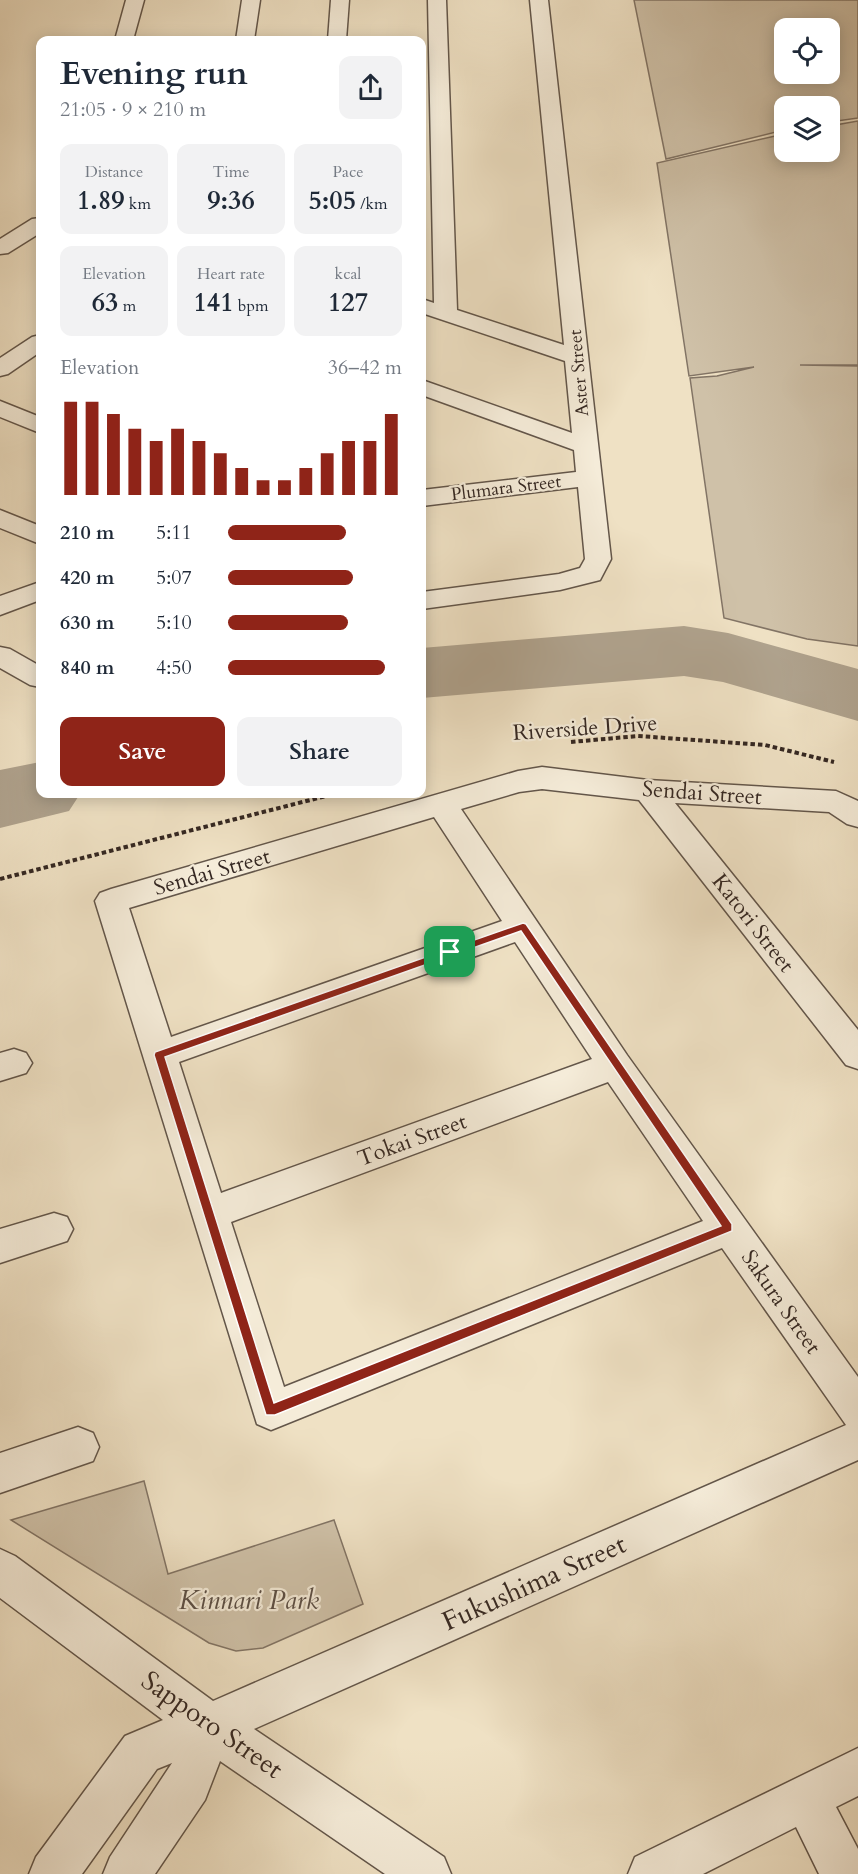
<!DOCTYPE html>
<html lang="en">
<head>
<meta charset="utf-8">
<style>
	:root { --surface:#fff; --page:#f2f2f3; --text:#1f2937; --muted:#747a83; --accent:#8f2418 }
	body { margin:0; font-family:Cardo,serif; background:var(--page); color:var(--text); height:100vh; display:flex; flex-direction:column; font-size:22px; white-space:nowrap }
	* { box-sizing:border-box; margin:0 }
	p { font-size:20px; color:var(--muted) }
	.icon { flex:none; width:33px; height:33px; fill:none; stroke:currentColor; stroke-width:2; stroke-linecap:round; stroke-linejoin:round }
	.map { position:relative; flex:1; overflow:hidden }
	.sheet { position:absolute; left:36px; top:36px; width:390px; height:762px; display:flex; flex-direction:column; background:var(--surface); border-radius:12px; box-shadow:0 3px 15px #0003 }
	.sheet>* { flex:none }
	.fabs { position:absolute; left:774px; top:18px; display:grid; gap:12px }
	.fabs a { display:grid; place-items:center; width:66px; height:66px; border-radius:12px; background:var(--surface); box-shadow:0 3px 15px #0003; font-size:30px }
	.pin { position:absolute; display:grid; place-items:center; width:51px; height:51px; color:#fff; margin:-26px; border-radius:12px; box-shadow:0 3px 9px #0006 }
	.round { display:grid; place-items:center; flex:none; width:63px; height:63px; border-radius:12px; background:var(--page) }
	.headline { display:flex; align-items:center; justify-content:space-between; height:102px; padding:0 24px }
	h1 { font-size:33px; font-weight:600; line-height:45px }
	.figures { display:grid; grid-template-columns:repeat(3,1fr); gap:9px; height:102px; padding:6px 24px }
	.figures div { display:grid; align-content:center; border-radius:12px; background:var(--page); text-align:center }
	.figures b { font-size:26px; font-weight:600 }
	.figures small { font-size:16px; font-weight:400 }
	.figures p { font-size:16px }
	.chart { height:168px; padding:12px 24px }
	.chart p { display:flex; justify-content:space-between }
	.chart svg { width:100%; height:108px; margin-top:6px; stroke:var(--accent); stroke-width:6 }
	.button { display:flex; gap:12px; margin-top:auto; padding:12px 24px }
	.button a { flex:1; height:69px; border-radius:12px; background:var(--accent); color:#fff; font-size:24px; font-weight:600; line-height:69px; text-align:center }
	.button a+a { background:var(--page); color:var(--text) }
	ul { padding:0 24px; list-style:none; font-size:20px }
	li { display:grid; grid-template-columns:96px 72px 1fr; align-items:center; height:45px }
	li i { height:15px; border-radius:8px; background:var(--accent) }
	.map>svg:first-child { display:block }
	.green { fill:#cfc1a8; stroke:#827465; stroke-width:1.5; fill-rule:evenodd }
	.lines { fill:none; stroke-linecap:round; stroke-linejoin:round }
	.river { fill:#afa28d; fill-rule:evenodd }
	.minor-casing { stroke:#63564a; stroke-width:3 }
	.path { stroke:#342722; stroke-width:4; stroke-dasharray:4.5 3; stroke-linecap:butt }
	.minor { fill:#f5ecd9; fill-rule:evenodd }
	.route { fill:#8f2418; stroke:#fff; stroke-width:1.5; fill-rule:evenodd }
	.labels { text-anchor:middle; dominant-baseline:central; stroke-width:4.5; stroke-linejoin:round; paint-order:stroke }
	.far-street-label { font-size:18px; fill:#342722; stroke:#f5ecd9 }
	.street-label { font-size:22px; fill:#342722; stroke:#f5ecd9 }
	.near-street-label { font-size:27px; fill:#342722; stroke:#f5ecd9 }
	.near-park-label { font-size:27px; font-style:italic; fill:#5b4e44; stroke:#f5ecd9 }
</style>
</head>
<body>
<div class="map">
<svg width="858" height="1874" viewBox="0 0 858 1874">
	<rect width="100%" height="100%" fill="#efe1c4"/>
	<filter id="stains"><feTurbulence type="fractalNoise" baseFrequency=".00333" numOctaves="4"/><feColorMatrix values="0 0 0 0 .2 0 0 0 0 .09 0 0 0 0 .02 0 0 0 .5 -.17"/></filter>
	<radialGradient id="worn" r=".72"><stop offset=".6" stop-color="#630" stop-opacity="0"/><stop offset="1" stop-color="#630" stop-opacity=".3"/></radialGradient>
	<g class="green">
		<path d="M634 0H858V118L830 122V106H784V130L666 159ZM830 28V74H784V28Z"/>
		<polygon points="858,121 858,365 800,365 858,366 858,646 807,639 724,618 690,378 717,376 754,367 689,376 657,163 784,134 784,152 830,152 830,126"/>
		<polygon points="144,1481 168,1574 334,1520 363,1604 263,1648 236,1651 209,1643 11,1520"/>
	</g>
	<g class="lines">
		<g class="river">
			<polygon points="684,626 728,633 858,669 858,721 723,682 684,676 422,698 422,648"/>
			<polygon points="40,762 40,794 80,794 69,811 0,828 0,770"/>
		</g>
		<defs>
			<g id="minor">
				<polygon points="126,0 144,0 133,40 115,40"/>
				<polygon points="242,0 260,0 254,40 236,40"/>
				<polygon points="331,0 349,0 346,40 328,40"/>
				<polygon points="428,0 446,0 457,310 564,345 530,0 548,0 611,559 600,580 560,590 422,609 422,592 559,574 580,568 585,559 578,487 422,506 422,490 576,472 574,450 422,395 422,380 572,433 565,361 422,313 422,299 434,303"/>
				<polygon points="40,218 40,233 8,253 0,254 0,239 32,219"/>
				<polygon points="40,335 40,352 8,374 0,376 0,358 32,337"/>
				<polygon points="0,401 40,417 40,433 0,417"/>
				<polygon points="0,510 40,526 40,544 0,528"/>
				<polygon points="40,582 40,600 0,615 0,596"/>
				<polygon points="0,647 10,649 40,666 40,687 30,685 0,668"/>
				<path d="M542 767 648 780 836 791 858 801V827L847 824 829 812 675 803 858 1030V1069L846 1065 639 800 542 789 519 792 461 809 627 1055 858 1377V1460L254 1729 444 1857 451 1874H385L220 1761 205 1800 155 1874H103L110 1857 172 1763 157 1769 82 1874H29L36 1857 125 1736 163 1720 0 1598V1549L15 1556 213 1701 846 1425 722 1248 271 1430 257 1424 95 901 100 893 111 889 518 771ZM434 817 502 921 171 1037 129 908ZM515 942 592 1059 221 1193 179 1062ZM608 1082 703 1221 284 1387 231 1222Z"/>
				<polygon points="14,1049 26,1053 32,1063 26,1073 0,1081 0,1053"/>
				<polygon points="54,1213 67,1217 73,1229 67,1241 0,1263 0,1229"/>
				<polygon points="78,1427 93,1433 99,1447 93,1461 0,1493 0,1453"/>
				<polygon points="858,1748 858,1796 836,1807 858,1849 858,1874 819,1874 796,1827 703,1874 628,1874 635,1857"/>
			</g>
		</defs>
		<use href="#minor" class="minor-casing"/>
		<g class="path">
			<polyline points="571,742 638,736 765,745 834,762"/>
			<polyline points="0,879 334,794"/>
		</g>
		<use href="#minor" class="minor"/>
	</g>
	<path class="route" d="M523 923 526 924 732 1224V1231L275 1415H266L154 1055 155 1052ZM521 931 721 1226 274 1403 165 1057Z"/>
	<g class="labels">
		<g class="far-street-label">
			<text transform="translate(579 373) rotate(-95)">Aster Street</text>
			<text transform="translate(506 488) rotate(-7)">Plumara Street</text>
		</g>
		<g class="street-label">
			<text transform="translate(585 728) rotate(-4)">Riverside Drive</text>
			<text transform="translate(702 793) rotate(4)">Sendai Street</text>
			<text transform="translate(212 872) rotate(-16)">Sendai Street</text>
			<text transform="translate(753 923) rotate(52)">Katori Street</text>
			<text transform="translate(412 1140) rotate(-20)">Tokai Street</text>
			<text transform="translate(781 1302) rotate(55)">Sakura Street</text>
		</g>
		<g class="near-street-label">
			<text transform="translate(534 1583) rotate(-24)">Fukushima Street</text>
			<text transform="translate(212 1725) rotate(35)">Sapporo Street</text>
		</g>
		<g class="near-park-label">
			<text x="249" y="1600">Kinnari Park</text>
		</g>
	</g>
	<rect width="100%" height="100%" filter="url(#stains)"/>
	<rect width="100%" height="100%" fill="url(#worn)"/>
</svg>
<div class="fabs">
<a><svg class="icon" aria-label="locate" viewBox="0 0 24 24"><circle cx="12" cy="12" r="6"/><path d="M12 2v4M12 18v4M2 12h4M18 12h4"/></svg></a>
<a><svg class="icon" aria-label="layers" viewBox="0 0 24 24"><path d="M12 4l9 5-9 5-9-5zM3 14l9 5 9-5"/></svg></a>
</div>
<div class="pin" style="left:450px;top:952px;background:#1e9e55"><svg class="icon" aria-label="arrive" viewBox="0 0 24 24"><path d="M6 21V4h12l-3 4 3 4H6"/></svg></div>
<section class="sheet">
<div class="headline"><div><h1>Evening run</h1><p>21:05 · 9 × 210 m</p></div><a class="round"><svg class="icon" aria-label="share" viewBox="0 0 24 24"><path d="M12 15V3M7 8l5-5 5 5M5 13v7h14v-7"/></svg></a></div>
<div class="figures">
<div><p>Distance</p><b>1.89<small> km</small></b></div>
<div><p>Time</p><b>9:36</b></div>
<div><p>Pace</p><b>5:05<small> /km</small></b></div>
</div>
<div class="figures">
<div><p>Elevation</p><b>63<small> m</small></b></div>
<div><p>Heart rate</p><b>141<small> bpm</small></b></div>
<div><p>kcal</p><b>127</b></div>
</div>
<div class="chart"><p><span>Elevation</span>36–42 m</p>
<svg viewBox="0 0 160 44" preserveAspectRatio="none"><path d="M5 44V6M15 44V6M25 44V11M35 44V17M45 44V22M55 44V17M65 44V22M75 44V27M85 44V33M95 44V38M105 44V38M115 44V33M125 44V27M135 44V22M145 44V22M155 44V11"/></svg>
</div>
<ul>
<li><b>210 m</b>5:11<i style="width:68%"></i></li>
<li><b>420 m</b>5:07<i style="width:72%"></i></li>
<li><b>630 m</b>5:10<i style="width:69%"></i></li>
<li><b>840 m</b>4:50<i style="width:90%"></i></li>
</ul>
<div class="button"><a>Save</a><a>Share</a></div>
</section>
</div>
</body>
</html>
